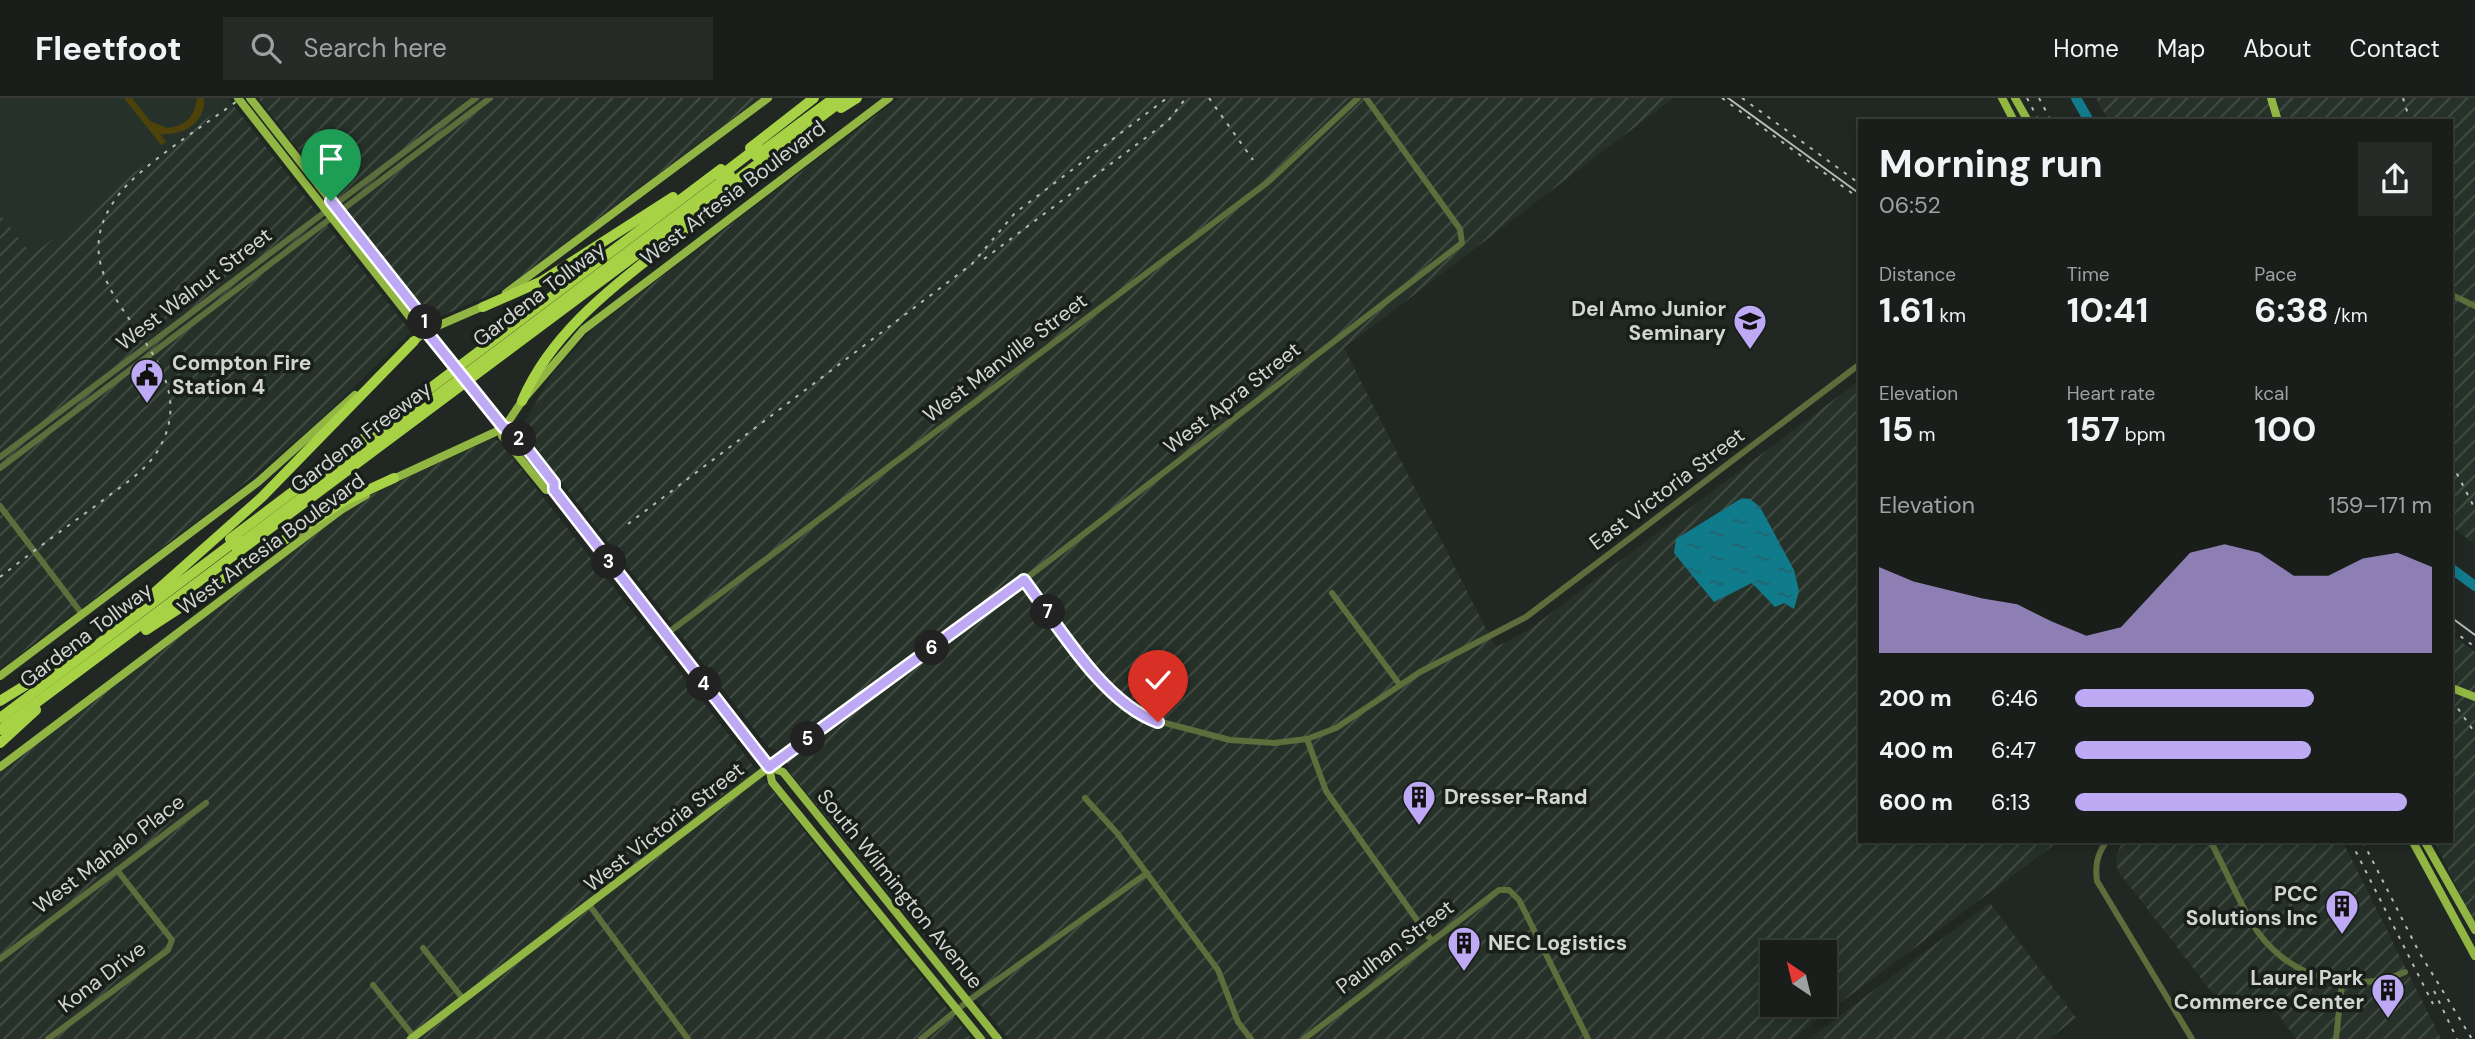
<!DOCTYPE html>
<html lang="en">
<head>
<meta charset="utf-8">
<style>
	:root { --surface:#191e1a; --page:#262b27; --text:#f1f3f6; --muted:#9fa2a2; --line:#373c39; --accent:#bea9f4 }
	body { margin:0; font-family:"DM Sans",sans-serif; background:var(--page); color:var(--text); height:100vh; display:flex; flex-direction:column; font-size:26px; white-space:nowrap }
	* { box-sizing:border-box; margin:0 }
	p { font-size:23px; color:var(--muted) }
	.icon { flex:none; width:38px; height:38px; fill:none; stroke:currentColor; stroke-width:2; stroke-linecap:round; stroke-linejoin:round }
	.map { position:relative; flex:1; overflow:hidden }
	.panel { position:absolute; left:1858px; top:21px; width:595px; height:724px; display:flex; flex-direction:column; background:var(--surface); border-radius:0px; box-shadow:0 4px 10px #0003,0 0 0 2px var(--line) }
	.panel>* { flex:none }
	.needle { width:46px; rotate:325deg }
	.buttons { position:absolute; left:1760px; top:842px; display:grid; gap:14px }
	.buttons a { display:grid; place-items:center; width:77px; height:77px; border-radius:0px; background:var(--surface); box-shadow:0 4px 10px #0003,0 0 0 2px var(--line); font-size:35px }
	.pin { position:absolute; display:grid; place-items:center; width:60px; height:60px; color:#fff; margin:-72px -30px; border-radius:50% 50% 50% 0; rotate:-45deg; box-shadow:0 0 7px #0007 }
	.pin .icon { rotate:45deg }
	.km { position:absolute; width:35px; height:35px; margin:-18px; border-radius:50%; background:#222; color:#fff; font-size:19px; line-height:35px; text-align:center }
	.round { display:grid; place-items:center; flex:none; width:74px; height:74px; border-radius:0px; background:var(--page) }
	.head { display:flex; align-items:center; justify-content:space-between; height:119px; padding:0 21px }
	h1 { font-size:38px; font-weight:700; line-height:52px }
	.figures { display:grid; grid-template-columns:repeat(3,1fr); gap:10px; height:119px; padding:7px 21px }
	.figures div { display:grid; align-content:center }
	.figures b { font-size:35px; font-weight:700 }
	.figures small { font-size:19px; font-weight:400 }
	.figures p { font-size:19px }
	.chart { height:196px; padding:14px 21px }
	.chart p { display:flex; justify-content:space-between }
	.chart svg { width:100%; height:126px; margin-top:7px; fill:var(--accent); opacity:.7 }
	ul { padding:0 21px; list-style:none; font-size:23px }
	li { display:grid; grid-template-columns:112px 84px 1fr; align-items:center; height:52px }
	li i { height:18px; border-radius:9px; background:var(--accent) }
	header { display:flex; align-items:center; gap:42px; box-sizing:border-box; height:98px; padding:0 35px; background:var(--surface); border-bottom:2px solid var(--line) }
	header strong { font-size:33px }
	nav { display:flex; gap:38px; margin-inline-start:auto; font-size:24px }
	.search { width:490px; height:63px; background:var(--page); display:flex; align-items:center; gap:18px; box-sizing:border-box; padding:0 24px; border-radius:0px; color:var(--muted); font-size:26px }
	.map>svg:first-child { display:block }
	.built { fill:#263229 }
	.industrial { fill:url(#industrial-furrows); fill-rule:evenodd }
	.pitch { fill:#4e420b }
	.water { fill:url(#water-ripples) }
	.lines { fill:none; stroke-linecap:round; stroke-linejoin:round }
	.river { stroke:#107b8b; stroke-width:10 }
	.minor { stroke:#5c6e3b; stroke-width:6 }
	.major { stroke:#92b644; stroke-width:8 }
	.highway { stroke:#a8d245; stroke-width:10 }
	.tram { stroke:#b6bab7; stroke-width:2 }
	.rail { stroke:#b6bab7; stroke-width:2; stroke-dasharray:3.5 7; stroke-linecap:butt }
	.major-bridge { stroke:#92b644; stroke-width:8 }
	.route-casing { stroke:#fff; stroke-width:14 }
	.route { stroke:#bea9f4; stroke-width:9 }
	.labels { text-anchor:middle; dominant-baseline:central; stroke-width:7; stroke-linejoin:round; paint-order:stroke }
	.street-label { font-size:21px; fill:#d2d6d3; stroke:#181e1a }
	.poi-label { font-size:21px; font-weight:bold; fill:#d2d6d3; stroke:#181e1a; text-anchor:end }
</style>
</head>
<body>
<header>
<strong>Fleetfoot</strong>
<div class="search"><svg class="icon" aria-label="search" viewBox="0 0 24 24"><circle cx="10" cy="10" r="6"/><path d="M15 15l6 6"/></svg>Search here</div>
<nav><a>Home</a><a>Map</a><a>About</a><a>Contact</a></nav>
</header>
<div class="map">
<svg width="2475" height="941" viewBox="0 0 2475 941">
	<defs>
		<pattern id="industrial-furrows" width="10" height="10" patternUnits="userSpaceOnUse" patternTransform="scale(1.75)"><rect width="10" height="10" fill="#263229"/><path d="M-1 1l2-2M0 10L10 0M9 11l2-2" fill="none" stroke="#454f47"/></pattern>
		<pattern id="water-ripples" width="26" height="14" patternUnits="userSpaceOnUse" patternTransform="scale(1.75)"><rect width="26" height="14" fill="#107b8b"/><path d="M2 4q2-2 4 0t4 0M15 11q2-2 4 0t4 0" fill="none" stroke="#23636d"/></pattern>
	</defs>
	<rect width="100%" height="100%" fill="#212823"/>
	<polygon class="built" points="0,0 228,0 230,3 80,116 81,119 32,157 0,116"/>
	<g class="industrial">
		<polygon points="258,0 760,0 504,191 432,222"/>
		<path d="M899 0H1673L1344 250 1484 527 1496 549 1530 531 1860 282V744H2058L1791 941H1009L790 675 789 668 775 651 768 649 569 394 522 329 553 275 595 229ZM1773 854H1825V906H1773Z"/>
		<polygon points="2096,0 2475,0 2475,446 2452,429 2452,23 2109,23"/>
		<polygon points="230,3 411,234 311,330 216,409 0,571 0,116 32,157 81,119 79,116"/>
		<polygon points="491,341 499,343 841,780 972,941 0,941 0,673 366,399"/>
		<polygon points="2452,537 2475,554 2475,827 2435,744 2452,744"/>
		<polygon points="2122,744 2343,744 2441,941 2296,941 2278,916 2269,912 2252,908 2228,915 2118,773 2116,759"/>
		<polygon points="1990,805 2076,920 2049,941 1809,941"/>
	</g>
	<path class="pitch" d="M124 0H132L150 23 167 30C185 28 195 19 197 0H204C206 25 183 38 160 36L166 44 161 47Z"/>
	<polygon class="water" points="1742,400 1750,401 1760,409 1794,472 1799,493 1794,511 1784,505 1775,509 1752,485 1714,504 1674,455 1676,441"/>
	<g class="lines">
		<g class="river">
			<polyline points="2076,0 2089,23"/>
			<polyline points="2452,471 2475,488"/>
		</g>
		<g class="minor">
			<polyline points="2452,197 2475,208"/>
			<polyline points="0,359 476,0"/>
			<polyline points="0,370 490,0"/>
			<polyline points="0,408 82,516"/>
			<polyline points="1024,482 1113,596 1146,620 1230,642 1274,645 1307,641 1336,630 1420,574 1526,519 1860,266"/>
			<polyline points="1332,495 1400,587"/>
			<polyline points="665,537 1268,84 1358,0"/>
			<polyline points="1307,641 1326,693 1431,842"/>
			<polyline points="769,669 1024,482 1462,145 1460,131 1366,0"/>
			<polyline points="1085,700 1117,735 1218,872 1238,924 1251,941"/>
			<path d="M2106 744C2097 757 2095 767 2097 783L2192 941"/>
			<path d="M2211 744C2225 771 2237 799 2252 825 2283 878 2350 899 2405 874"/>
			<polyline points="590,808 688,941"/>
			<polyline points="423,850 464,902"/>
			<polyline points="0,861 206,705"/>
			<polyline points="373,887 414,939"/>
			<polyline points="48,941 168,852 172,842 117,772"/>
			<polyline points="921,941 968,903 1147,775"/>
			<polyline points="1304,941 1499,792 1509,792 1519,802 1588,941"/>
			<polyline points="2336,941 2342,885"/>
		</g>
		<g class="major">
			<polyline points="238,0 416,227 426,233 443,252"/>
			<polyline points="250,0 424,221 426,233"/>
			<polyline points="2002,0 2014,23"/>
			<polyline points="2015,0 2028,23"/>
			<polyline points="2271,0 2278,23"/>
			<polyline points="506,195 768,0"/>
			<polyline points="411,246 426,233 486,207"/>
			<polyline points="480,300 504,330 512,331 553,385 554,392 769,669 772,684 981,941"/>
			<polyline points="504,330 502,338 546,392 554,392"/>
			<polyline points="389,383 504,330 522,303 583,232 889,0"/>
			<polyline points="0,578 258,384 355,297"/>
			<polyline points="2452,590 2475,599"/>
			<polyline points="0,669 341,412 366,397"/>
			<polyline points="769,669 783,674 998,941"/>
			<polyline points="2413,744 2475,858"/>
			<polyline points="2425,744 2475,832"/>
			<polyline points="411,941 769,669"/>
		</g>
		<g class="highway">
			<polyline points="841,10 857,0"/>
			<polyline points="750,50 814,0"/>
			<polyline points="756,58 834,0"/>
			<polyline points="720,78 758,49"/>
			<polyline points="483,209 542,183 673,99"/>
			<path d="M522 303C563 207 665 158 736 87"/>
			<polyline points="230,441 721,71"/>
			<polyline points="236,449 730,77"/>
			<polyline points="145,503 262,399 414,243"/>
			<polyline points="146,532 344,403 394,380"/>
			<polyline points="0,603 68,561"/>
			<polyline points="0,620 238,441"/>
			<polyline points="0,632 846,0"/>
			<polyline points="0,645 36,612"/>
		</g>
		<g class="tram">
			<polyline points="1728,0 1860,96"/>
			<polyline points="2452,520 2475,537"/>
		</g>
		<g class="rail">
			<polyline points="1209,0 1253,62"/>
			<polyline points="1722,0 1860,101"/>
			<polyline points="1742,0 1860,86"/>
			<polyline points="2027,0 2039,23"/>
			<polyline points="2039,0 2051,23"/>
			<polyline points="2403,0 2410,23"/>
			<polyline points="984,161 1168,23 1186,0"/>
			<polyline points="2452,366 2475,411"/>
			<polyline points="628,426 972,166 1015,115 1167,0"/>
			<path d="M0 479C32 454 65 430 98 406 118 390 143 376 157 354 219 252 43 199 117 99 140 67 207 26 241 0"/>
			<polyline points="2452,532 2475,549"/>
			<polyline points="2452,602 2475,635"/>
			<polyline points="2351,744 2433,906"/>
			<polyline points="2363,744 2419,854 2472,941"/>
			<polyline points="2434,893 2457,941"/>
		</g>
		<polyline class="major-bridge" points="443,252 480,300"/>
	</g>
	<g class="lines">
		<defs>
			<path id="route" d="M331 103 424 221 426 233 504 330 512 331 554 385V392L769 669 1024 482C1057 526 1104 606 1158 624"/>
		</defs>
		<use href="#route" class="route-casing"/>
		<use href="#route" class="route"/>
	</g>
	<defs>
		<symbol id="school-pin" viewBox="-11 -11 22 30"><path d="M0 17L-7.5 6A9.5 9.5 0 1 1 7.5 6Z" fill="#bea9f4" stroke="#181e1a"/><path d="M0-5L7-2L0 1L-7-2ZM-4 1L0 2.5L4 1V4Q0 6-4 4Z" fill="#111"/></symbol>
		<symbol id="civic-pin" viewBox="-11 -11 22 30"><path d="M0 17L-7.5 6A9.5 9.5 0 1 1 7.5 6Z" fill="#bea9f4" stroke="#181e1a"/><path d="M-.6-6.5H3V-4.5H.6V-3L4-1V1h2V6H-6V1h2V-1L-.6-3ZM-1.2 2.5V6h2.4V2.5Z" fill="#111"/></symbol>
		<symbol id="building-pin" viewBox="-11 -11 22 30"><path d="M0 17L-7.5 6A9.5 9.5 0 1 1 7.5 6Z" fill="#bea9f4" stroke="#181e1a"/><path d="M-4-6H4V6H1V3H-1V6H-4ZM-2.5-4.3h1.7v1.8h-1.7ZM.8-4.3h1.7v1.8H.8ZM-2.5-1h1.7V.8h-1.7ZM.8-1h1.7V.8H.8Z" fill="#111"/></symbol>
	</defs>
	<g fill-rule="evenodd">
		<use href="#school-pin" x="1731" y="204" width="38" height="52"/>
		<use href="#civic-pin" x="128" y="258" width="38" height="52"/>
		<use href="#building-pin" x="1400" y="680" width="38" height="52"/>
		<use href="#building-pin" x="2323" y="789" width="38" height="52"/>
		<use href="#building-pin" x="1445" y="826" width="38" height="52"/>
		<use href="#building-pin" x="2369" y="873" width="38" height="52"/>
	</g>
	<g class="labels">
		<g class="street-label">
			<text transform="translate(733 95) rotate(-37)">West Artesia Boulevard</text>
			<text transform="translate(194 191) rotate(-37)">West Walnut Street</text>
			<text transform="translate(539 196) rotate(-37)">Gardena Tollway</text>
			<text transform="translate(1005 260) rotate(-37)">West Manville Street</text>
			<text transform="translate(1232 300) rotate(-38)">West Apra Street</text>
			<text transform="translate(361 339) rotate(-37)">Gardena Freeway</text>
			<text transform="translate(1667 391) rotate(-37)">East Victoria Street</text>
			<text transform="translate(271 446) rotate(-36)">West Artesia Boulevard</text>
			<text transform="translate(86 537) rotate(-37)">Gardena Tollway</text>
			<text transform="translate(664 729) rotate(-38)">West Victoria Street</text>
			<text transform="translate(109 756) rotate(-37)">West Mahalo Place</text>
			<text transform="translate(900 791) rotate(51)">South Wilmington Avenue</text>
			<text transform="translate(1395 849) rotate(-37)">Paulhan Street</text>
			<text transform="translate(102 879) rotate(-37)">Kona Drive</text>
		</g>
		<g class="poi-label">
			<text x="1726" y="211">Del Amo Junior<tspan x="1726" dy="24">Seminary</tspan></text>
			<text x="172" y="265" text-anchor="start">Compton Fire<tspan x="172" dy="24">Station 4</tspan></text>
			<text x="1444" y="699" text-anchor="start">Dresser-Rand</text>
			<text x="2318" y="796">PCC<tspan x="2318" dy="24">Solutions Inc</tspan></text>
			<text x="1488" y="845" text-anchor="start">NEC Logistics</text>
			<text x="2364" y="880">Laurel Park<tspan x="2364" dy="24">Commerce Center</tspan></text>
		</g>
	</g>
</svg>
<div class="buttons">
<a><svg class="needle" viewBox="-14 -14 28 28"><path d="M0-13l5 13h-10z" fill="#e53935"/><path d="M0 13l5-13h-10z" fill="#9fa2a2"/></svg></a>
</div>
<div class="pin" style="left:331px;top:103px;background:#1e9e55"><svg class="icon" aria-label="arrive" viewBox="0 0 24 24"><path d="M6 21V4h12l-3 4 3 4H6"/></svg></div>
<div class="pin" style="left:1158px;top:624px;background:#d93025"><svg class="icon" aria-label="check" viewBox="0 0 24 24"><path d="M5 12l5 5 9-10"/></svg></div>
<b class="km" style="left:425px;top:224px">1</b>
<b class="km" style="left:519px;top:341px">2</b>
<b class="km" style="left:609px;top:464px">3</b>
<b class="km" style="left:704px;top:586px">4</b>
<b class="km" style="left:808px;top:641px">5</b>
<b class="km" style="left:932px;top:550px">6</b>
<b class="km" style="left:1048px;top:514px">7</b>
<section class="panel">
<div class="head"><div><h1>Morning run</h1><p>06:52</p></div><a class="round"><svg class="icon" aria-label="share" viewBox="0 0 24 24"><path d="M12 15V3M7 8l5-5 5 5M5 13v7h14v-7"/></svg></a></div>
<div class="figures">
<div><p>Distance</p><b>1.61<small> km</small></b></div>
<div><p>Time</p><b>10:41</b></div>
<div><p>Pace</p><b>6:38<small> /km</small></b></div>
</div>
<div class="figures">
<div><p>Elevation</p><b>15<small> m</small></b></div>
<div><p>Heart rate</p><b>157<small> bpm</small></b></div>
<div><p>kcal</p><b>100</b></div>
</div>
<div class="chart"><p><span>Elevation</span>159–171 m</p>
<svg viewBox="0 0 160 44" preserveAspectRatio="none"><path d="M0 44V14L10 19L20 22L30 25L40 27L50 33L60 38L70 35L80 22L90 9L100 6L110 9L120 17L130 17L140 11L150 9L160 14V44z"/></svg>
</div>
<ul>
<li><b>200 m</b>6:46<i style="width:67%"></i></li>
<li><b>400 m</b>6:47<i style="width:66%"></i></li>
<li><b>600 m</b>6:13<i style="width:93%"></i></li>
</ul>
</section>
</div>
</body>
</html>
